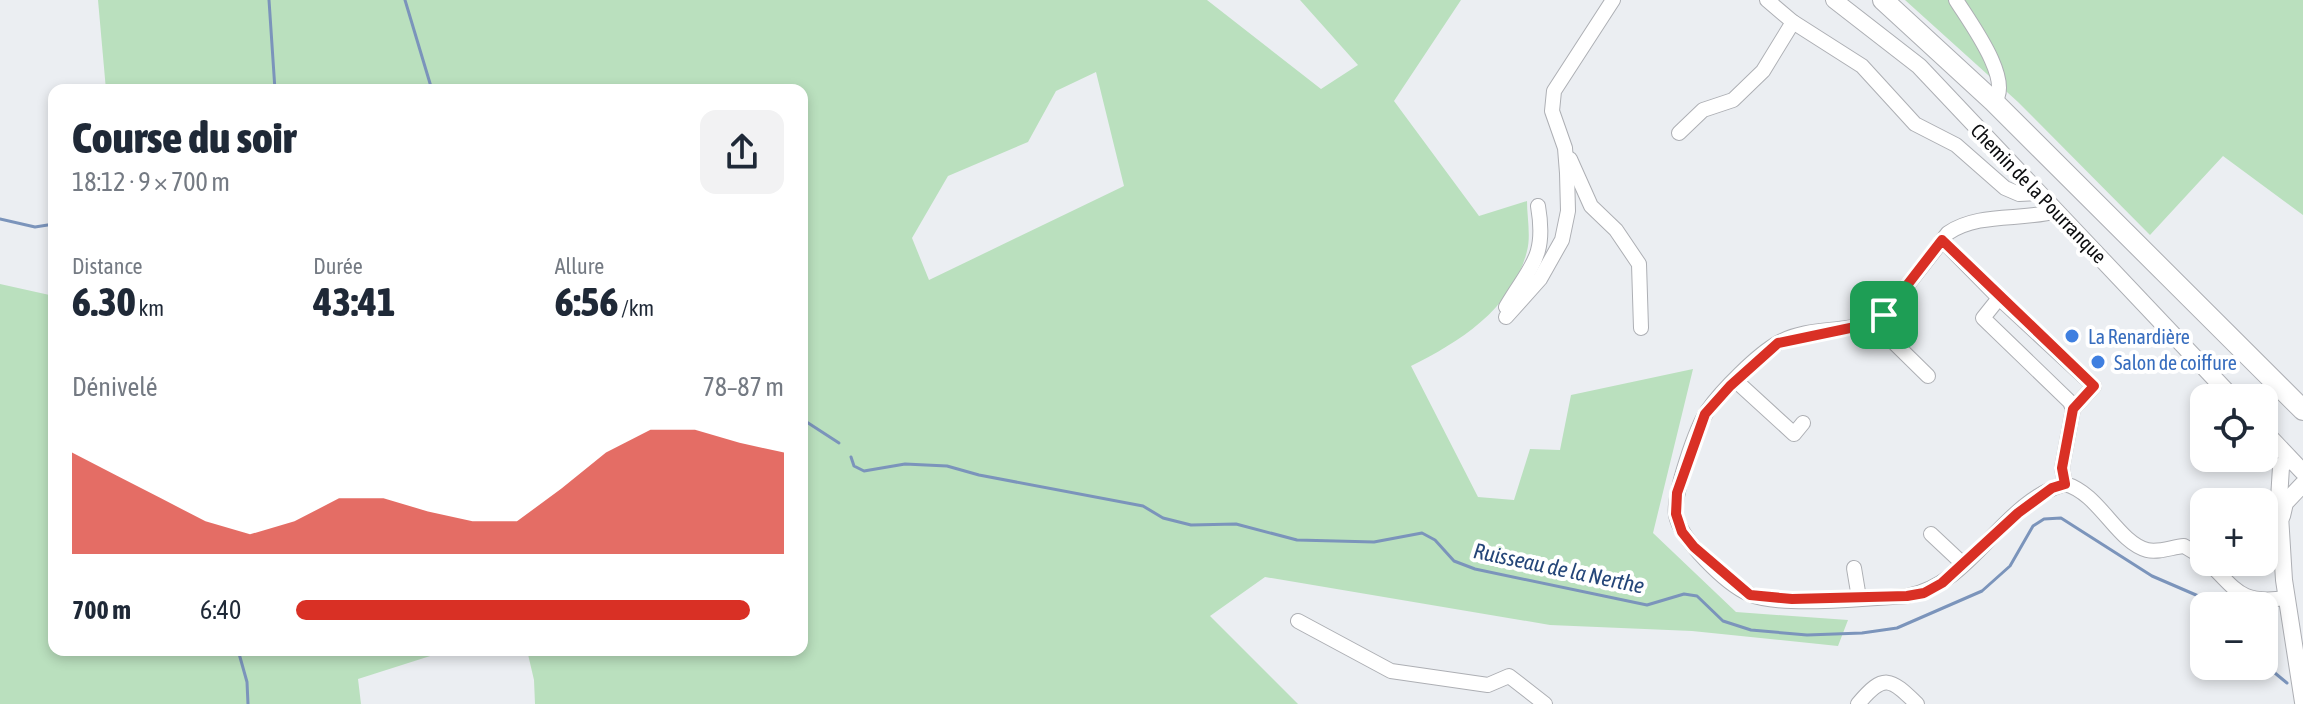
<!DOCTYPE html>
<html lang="fr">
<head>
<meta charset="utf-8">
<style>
	:root { --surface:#fff; --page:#f2f2f3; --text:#1f2937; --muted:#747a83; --accent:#d93025 }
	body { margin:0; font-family:"Asap Condensed",sans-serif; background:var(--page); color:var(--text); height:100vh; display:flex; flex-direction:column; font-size:30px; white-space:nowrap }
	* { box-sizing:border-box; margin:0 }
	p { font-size:26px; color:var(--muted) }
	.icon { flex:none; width:44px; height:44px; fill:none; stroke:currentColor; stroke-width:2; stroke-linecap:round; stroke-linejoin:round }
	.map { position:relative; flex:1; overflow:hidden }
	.details { position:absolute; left:48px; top:84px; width:760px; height:572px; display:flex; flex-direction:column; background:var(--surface); border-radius:16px; box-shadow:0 4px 12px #0003 }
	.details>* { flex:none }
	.buttons { position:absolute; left:2190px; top:384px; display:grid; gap:16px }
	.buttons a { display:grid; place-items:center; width:88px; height:88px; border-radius:16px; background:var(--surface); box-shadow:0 4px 12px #0003; font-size:40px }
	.pin { position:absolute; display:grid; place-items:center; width:68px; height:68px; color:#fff; margin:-34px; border-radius:16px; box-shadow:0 4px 12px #0006 }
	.round { display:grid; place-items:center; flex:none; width:84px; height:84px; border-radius:16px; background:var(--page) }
	.headline { display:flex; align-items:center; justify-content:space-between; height:136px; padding:0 24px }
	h1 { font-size:44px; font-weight:800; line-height:60px }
	.metrics { display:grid; grid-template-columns:repeat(3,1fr); gap:12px; height:136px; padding:8px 24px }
	.metrics div { display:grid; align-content:center }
	.metrics b { font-size:40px; font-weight:800 }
	.metrics small { font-size:22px; font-weight:400 }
	.metrics p { font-size:22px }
	.chart { height:224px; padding:16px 24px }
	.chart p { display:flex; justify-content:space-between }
	.chart svg { width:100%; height:144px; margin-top:8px; fill:var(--accent); opacity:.7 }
	ul { padding:0 24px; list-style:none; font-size:26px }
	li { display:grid; grid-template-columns:128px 96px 1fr; align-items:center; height:60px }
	li i { height:20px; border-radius:10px; background:var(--accent) }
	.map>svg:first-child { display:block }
	.green { fill:#bae0be; fill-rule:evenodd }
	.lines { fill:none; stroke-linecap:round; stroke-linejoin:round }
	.stream { stroke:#7b94bb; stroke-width:3 }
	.minor-casing { stroke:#adafb4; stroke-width:16 }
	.tertiary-casing { stroke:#adafb4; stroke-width:18 }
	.secondary-casing { stroke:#adafb4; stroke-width:22 }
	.minor { stroke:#fff; stroke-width:14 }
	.tertiary { stroke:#fff; stroke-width:16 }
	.secondary { stroke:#fff; stroke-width:20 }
	.route-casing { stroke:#fff; stroke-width:16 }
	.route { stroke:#d93025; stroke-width:10 }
	.shop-dot { fill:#3f7fe0; stroke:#fff; stroke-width:3 }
	.labels { text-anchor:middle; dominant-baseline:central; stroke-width:8; stroke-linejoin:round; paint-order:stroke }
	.street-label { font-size:20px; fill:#0c0d0f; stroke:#fff }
	.shop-label { font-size:20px; fill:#366cbe; stroke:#fff; text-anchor:start }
	.water-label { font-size:22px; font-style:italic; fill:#254679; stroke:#fff }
</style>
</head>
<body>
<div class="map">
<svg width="2303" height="704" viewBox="0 0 2303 704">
	<rect width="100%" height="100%" fill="#ebeef2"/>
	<g class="green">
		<path d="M98 0H1207L1321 89 1358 65 1300 0H1461L1394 101 1479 216 1527 201C1527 217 1531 236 1527 251 1513 308 1460 342 1411 366L1478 497 1514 500 1530 449 1560 450 1571 395 1693 369 1653 533 1736 612 1848 620 1838 646 1692 631 1550 625 1265 577 1210 616 1298 704H535L534 680 527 650H802V90H106ZM1096 72 1124 186 929 280 912 238 948 176 1028 142 1056 91Z"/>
		<polygon points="1905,0 2303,0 2303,215 2223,156 2150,235 2018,102"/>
		<polygon points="0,284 54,296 54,650 449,650 358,679 361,704 0,704"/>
	</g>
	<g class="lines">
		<g class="stream">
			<polyline points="269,0 275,90"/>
			<polyline points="405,0 432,90"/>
			<polyline points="0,219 35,227 54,224"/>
			<polyline points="802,419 839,443"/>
			<polyline points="851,457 854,466 864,471 905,464 947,466 979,475 1143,506 1163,518 1191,525 1236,524 1297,540 1374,542 1422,533 1435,540 1454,561 1475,569 1647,605 1684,594 1697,596 1723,621 1751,630 1807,635 1862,633 1897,628 1982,591 2010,566 2033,526 2044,519 2061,518 2152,576 2203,598 2210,606"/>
			<polyline points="238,650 247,682 248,704"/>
			<polyline points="2264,664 2287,683"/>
		</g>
		<defs>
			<g id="minor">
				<polyline points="1767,0 1793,22 1862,66 1915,124 1956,145 2005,188 2019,194 2039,193"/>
				<path d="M1956 0C1969 21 2014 81 1994 102"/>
				<polyline points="1679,133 1703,110 1733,100 1763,71 1793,22"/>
				<polyline points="1570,159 1591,206 1616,230 1639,264 1641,328"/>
				<path d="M2057 211C2021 221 1979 212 1948 233L1884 315 1874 323C1844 332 1805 327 1778 343 1757 355 1722 390 1708 410 1696 428 1673 494 1676 515 1680 539 1726 584 1749 594 1779 608 1871 598 1907 596 1973 584 2001 502 2065 484 2099 493 2117 542 2147 550 2159 553 2172 547 2184 546L2204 558"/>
				<polyline points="1942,240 1999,298 1983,318 2070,402 2073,409 2062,468 2065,484"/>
				<polyline points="1999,298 2094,386 2073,409"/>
				<path d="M1506 307C1530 266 1547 258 1538 206"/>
				<polyline points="1506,317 1540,279 1562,240 1568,211 1567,173 1565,148 1552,111 1554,91 1613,0"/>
				<polyline points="1874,323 1928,376"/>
				<polyline points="1736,381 1794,434 1803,423"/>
				<polyline points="1931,534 1963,564"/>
				<path d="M2208 562C2238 592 2241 604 2286 598"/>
				<polyline points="1854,568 1859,598"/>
				<polyline points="1298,621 1391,671 1488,685 1509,676 1545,704"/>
				<path d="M1858 704C1884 673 1890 678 1917 704"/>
			</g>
			<g id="tertiary">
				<polyline points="1834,0 1919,66 2233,398"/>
				<polyline points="2264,431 2303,472"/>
				<polyline points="2289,458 2281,467 2279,499 2284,580 2303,702"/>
				<polyline points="2282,516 2285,503 2303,484"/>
			</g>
			<polyline id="secondary" points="1883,0 1994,102 2303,410"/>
		</defs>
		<use href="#minor" class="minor-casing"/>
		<use href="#tertiary" class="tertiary-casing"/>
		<use href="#secondary" class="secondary-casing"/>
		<use href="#minor" class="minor"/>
		<use href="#tertiary" class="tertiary"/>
		<use href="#secondary" class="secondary"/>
	</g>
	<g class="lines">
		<defs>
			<polygon id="route" points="1942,240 2094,386 2073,409 2062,468 2065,484 2052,488 2018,513 1942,583 1924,593 1907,596 1792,599 1750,595 1694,547 1682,532 1676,514 1677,493 1705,414 1730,386 1778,343 1874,323 1884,315"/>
		</defs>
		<use href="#route" class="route-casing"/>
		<use href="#route" class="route"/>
	</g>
	<g class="shop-dot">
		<circle cx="2072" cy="336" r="8"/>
		<circle cx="2098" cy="362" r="8"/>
	</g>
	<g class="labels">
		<g class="street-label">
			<text transform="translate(2039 193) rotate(46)">Chemin de la Pourranque</text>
		</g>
		<g class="shop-label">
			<text x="2088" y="336">La Renardière</text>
			<text x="2114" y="362">Salon de coiffure</text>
		</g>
		<g class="water-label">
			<text transform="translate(1559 568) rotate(12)">Ruisseau de la Nerthe</text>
		</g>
	</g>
</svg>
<div class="buttons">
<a><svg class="icon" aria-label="locate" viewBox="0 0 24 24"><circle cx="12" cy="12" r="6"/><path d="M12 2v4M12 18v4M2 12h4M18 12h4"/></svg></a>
<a>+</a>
<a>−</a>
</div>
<div class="pin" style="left:1884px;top:315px;background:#1e9e55"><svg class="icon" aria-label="arrive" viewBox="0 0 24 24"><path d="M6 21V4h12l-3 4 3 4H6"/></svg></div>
<section class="details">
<div class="headline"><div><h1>Course du soir</h1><p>18:12 · 9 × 700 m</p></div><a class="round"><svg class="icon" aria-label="share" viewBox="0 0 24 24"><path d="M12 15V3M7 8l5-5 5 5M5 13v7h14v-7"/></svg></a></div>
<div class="metrics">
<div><p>Distance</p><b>6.30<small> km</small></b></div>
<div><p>Durée</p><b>43:41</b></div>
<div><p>Allure</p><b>6:56<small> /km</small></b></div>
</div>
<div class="chart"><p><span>Dénivelé</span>78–87 m</p>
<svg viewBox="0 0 160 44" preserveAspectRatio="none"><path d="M0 44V13L10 20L20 27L30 34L40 38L50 34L60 27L70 27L80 31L90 34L100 34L110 24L120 13L130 6L140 6L150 10L160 13V44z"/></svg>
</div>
<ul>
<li><b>700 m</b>6:40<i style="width:93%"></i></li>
</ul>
</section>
</div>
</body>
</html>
